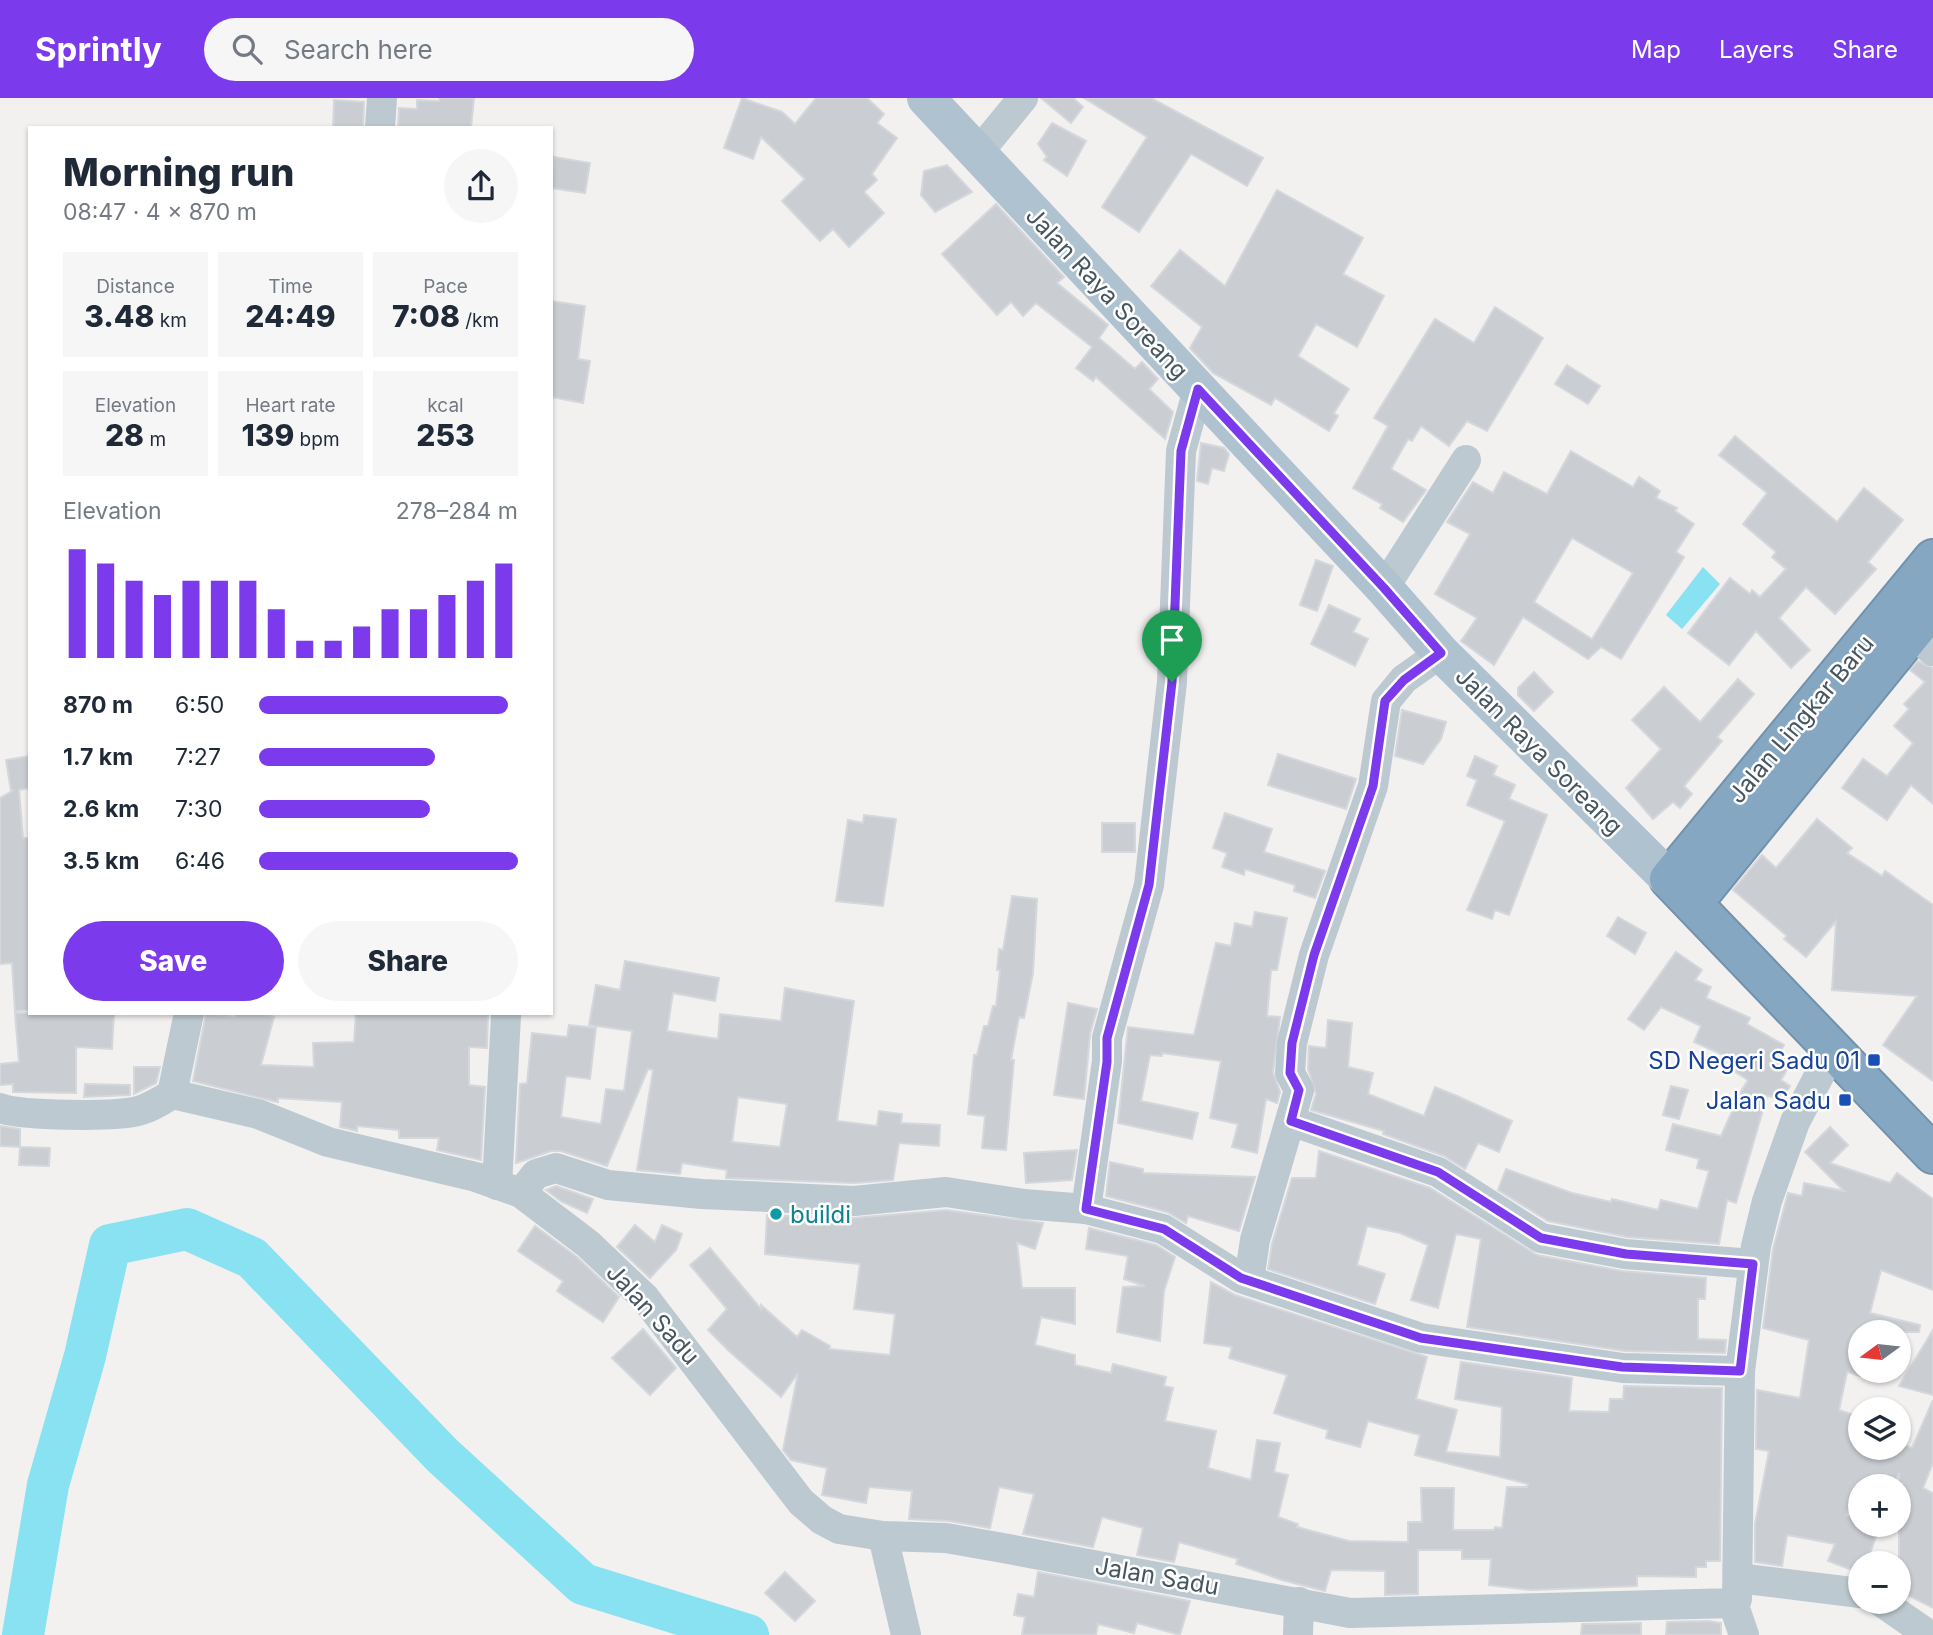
<!DOCTYPE html>
<html lang="en">
<head>
<meta charset="utf-8">
<style>
	:root { --surface:#fff; --page:#f6f6f7; --text:#1f2937; --muted:#747a83; --accent:#7c3aed }
	body { margin:0; font-family:Inter,sans-serif; background:var(--page); color:var(--text); height:100vh; display:flex; flex-direction:column; font-size:26px; white-space:nowrap }
	* { box-sizing:border-box; margin:0 }
	p { font-size:23px; color:var(--muted) }
	.icon { flex:none; width:38px; height:38px; fill:none; stroke:currentColor; stroke-width:2; stroke-linecap:round; stroke-linejoin:round }
	.map { position:relative; flex:1; overflow:hidden }
	.drawer { position:absolute; left:28px; top:28px; width:525px; height:889px; display:flex; flex-direction:column; background:var(--surface); border-radius:0px; box-shadow:0 2px 5px #0004 }
	.drawer>* { flex:none }
	.needle { width:46px; rotate:255deg }
	.tools { position:absolute; left:1848px; top:1222px; display:grid; gap:14px }
	.tools a { display:grid; place-items:center; width:63px; height:63px; border-radius:50%; background:var(--surface); box-shadow:0 2px 5px #0004; font-size:35px }
	.pin { position:absolute; display:grid; place-items:center; width:60px; height:60px; color:#fff; margin:-72px -30px; border-radius:50% 50% 50% 0; rotate:-45deg; box-shadow:0 0 7px #0007 }
	.pin .icon { rotate:45deg }
	.round { display:grid; place-items:center; flex:none; width:74px; height:74px; border-radius:37px; background:var(--page) }
	.headline { display:flex; align-items:center; justify-content:space-between; height:119px; padding:0 35px }
	h1 { font-size:38px; font-weight:800; line-height:52px }
	.metrics { display:grid; grid-template-columns:repeat(3,1fr); gap:10px; height:119px; padding:7px 35px }
	.metrics div { display:grid; align-content:center; border-radius:0px; background:var(--page); text-align:center }
	.metrics b { font-size:30px; font-weight:800 }
	.metrics small { font-size:19px; font-weight:400 }
	.metrics p { font-size:19px }
	.chart { height:196px; padding:14px 35px }
	.chart p { display:flex; justify-content:space-between }
	.chart svg { width:100%; height:126px; margin-top:7px; stroke:var(--accent); stroke-width:6 }
	.action { display:flex; gap:14px; margin-top:auto; padding:14px 35px }
	.action a { flex:1; height:80px; border-radius:42px; background:var(--accent); color:#fff; font-size:28px; font-weight:800; line-height:80px; text-align:center }
	.action a+a { background:var(--page); color:var(--text) }
	ul { padding:0 35px; list-style:none; font-size:23px }
	li { display:grid; grid-template-columns:112px 84px 1fr; align-items:center; height:52px }
	li i { height:18px; border-radius:9px; background:var(--accent) }
	header { display:flex; align-items:center; gap:42px; box-sizing:border-box; height:98px; padding:0 35px; background:var(--accent); color:#fff }
	header strong { font-size:33px }
	nav { display:flex; gap:38px; margin-inline-start:auto; font-size:24px }
	.search { width:490px; height:63px; background:var(--page); display:flex; align-items:center; gap:18px; box-sizing:border-box; padding:0 24px; border-radius:38px; color:var(--muted); font-size:26px }
	.map>svg:first-child { display:block }
	.water { fill:#88e2f1 }
	.lines { fill:none; stroke-linecap:round; stroke-linejoin:round }
	.river { stroke:#88e2f1; stroke-width:42 }
	.building { fill:#caced3; stroke:#d4d7dc; stroke-width:2; fill-rule:evenodd }
	.highway-casing { stroke:#7192ad; stroke-width:42 }
	.minor { stroke:#bdc9d0; stroke-width:30 }
	.major { stroke:#afc2d0; stroke-width:38 }
	.highway { stroke:#86a7c1; stroke-width:38 }
	.route-casing { stroke:#fff; stroke-width:14 }
	.route { stroke:#7c3aed; stroke-width:9 }
	.transit-dot { fill:#1a4fb4; stroke:#fff; stroke-width:2.5 }
	.culture-dot { fill:#0f9aa8; stroke:#fff; stroke-width:2.5 }
	.labels { text-anchor:middle; dominant-baseline:central; stroke-width:5; stroke-linejoin:round; paint-order:stroke }
	.street-label { font-size:24px; fill:#47555f; stroke:#fff }
	.transit-label { font-size:24px; fill:#164399; stroke:#fff; text-anchor:end }
	.culture-label { font-size:24px; fill:#0d838f; stroke:#fff; text-anchor:start }
</style>
</head>
<body>
<header>
<strong>Sprintly</strong>
<div class="search"><svg class="icon" aria-label="search" viewBox="0 0 24 24"><circle cx="10" cy="10" r="6"/><path d="M15 15l6 6"/></svg>Search here</div>
<nav><a>Map</a><a>Layers</a><a>Share</a></nav>
</header>
<div class="map">
<svg width="1933" height="1537" viewBox="0 0 1933 1537">
	<rect width="100%" height="100%" fill="#f3f0f0"/>
	<polygon class="water" points="1703,469 1720,486 1682,531 1666,517"/>
	<g class="lines">
		<polyline class="river" points="23,1537 48,1387 85,1258 110,1147 187,1131 252,1160 442,1357 583,1486 748,1537"/>
	</g>
	<g class="building">
		<polygon points="440,0 474,0 471,30 398,30 399,10 417,11 417,2 439,3"/>
		<polygon points="742,0 782,14 795,26 816,0 867,0 884,16 877,25 897,40 872,76 877,82 864,94 884,115 849,149 833,131 820,143 782,103 805,81 761,39 753,61 724,50"/>
		<polygon points="1041,0 1073,0 1083,9 1071,25"/>
		<polygon points="1084,0 1151,0 1263,60 1247,88 1191,56 1139,134 1102,109 1147,39"/>
		<polygon points="334,2 364,4 363,30 333,30"/>
		<polygon points="1052,25 1086,43 1067,78 1044,62 1047,59 1038,46"/>
		<polygon points="554,59 590,65 585,95 551,90"/>
		<polygon points="947,67 972,94 935,114 921,97 924,73"/>
		<polygon points="1277,92 1363,140 1343,176 1384,198 1357,249 1316,226 1298,258 1349,291 1334,315 1338,318 1329,333 1275,300 1271,307 1213,275 1190,250 1202,229 1151,188 1180,152 1225,188"/>
		<polygon points="996,106 1064,179 1057,185 1108,227 1099,240 1135,271 1142,264 1158,281 1149,291 1173,314 1165,341 1096,279 1093,283 1076,270 1092,249 1036,205 1023,218 1011,204 997,217 942,156"/>
		<polygon points="551,203 585,208 578,261 590,263 583,305 551,299"/>
		<polygon points="1495,209 1543,240 1487,333 1467,323 1449,348 1421,328 1412,343 1408,341 1391,371 1426,392 1403,424 1380,410 1382,406 1353,390 1388,328 1374,320 1435,221 1474,245"/>
		<polygon points="1567,267 1600,288 1588,306 1555,286"/>
		<polygon points="1735,338 1837,424 1864,390 1903,422 1868,464 1876,471 1835,516 1806,489 1779,520 1810,552 1791,570 1756,533 1729,567 1688,535 1730,480 1750,496 1752,492 1760,499 1786,471 1772,459 1776,454 1743,426 1767,395 1719,357"/>
		<polygon points="1201,345 1224,350 1229,356 1224,373 1212,370 1208,386 1197,383"/>
		<path d="M1571 353 1633 389 1639 379 1660 393 1656 400 1677 410 1675 413 1694 426 1676 454 1684 459 1621 561 1601 549 1588 561 1523 519 1494 567 1461 543 1477 520 1435 496 1470 436 1447 424 1473 384 1493 395 1504 374 1547 396ZM1572 440 1633 475 1592 541 1534 504Z"/>
		<polygon points="1316,462 1333,468 1317,513 1300,507"/>
		<polygon points="1329,507 1360,521 1353,534 1368,541 1355,568 1311,546"/>
		<polygon points="1918,563 1933,570 1933,706 1911,687 1887,722 1842,690 1863,661 1887,678 1913,645 1894,628 1909,611 1904,606 1925,584 1910,572"/>
		<polygon points="1534,574 1553,594 1534,613 1518,597 1518,590"/>
		<polygon points="1738,581 1754,596 1717,639 1722,643 1684,688 1692,696 1680,710 1673,704 1653,721 1626,690 1661,651 1632,622 1664,589 1700,624"/>
		<polygon points="1402,612 1446,624 1441,641 1423,666 1395,658"/>
		<polygon points="1278,656 1356,681 1346,711 1268,687"/>
		<polygon points="30,658 30,690 19,692 23,740 30,740 30,912 15,913 12,865 0,866 0,700 14,692 11,693 6,662"/>
		<polygon points="1475,658 1497,668 1493,677 1515,687 1509,701 1547,717 1509,817 1495,812 1492,821 1467,812 1505,723 1467,707 1477,682 1467,678"/>
		<polygon points="1225,715 1272,731 1264,754 1325,773 1315,800 1294,793 1295,787 1245,771 1244,777 1222,769 1227,755 1213,750"/>
		<polygon points="864,717 896,721 883,808 836,803 848,722 863,725"/>
		<polygon points="1817,721 1852,750 1847,755 1882,778 1885,773 1933,807 1933,983 1883,947 1917,898 1832,892 1836,823 1806,859 1784,841 1787,838 1733,792 1762,757 1776,770"/>
		<rect x="1102" y="725" width="33" height="29"/>
		<polygon points="1012,798 1037,801 1033,875 1024,920 1019,919 1011,962 1014,962 1006,1052 982,1050 985,1018 968,1016 974,957 977,957 984,928 988,928 993,908 996,908 1000,872 997,872 999,851 1003,852"/>
		<polygon points="1255,814 1287,820 1277,872 1271,872 1267,918 1280,919 1273,974 1280,994 1277,1005 1266,1001 1257,1055 1232,1049 1238,1026 1210,1020 1221,963 1162,955 1162,958 1150,957 1141,1003 1198,1015 1192,1041 1118,1025 1128,929 1194,937 1216,845 1231,848 1235,825 1252,829"/>
		<polygon points="1618,819 1646,835 1635,856 1607,838"/>
		<polygon points="1676,854 1702,872 1695,882 1711,889 1706,900 1750,920 1747,926 1784,947 1779,956 1792,963 1781,982 1790,988 1782,1001 1767,998 1736,1105 1727,1102 1719,1146 1627,1139 1548,1123 1498,1092 1506,1071 1572,1095 1611,1104 1612,1101 1658,1112 1661,1102 1698,1111 1709,1073 1697,1070 1699,1061 1666,1052 1673,1026 1721,1038 1735,1007 1733,1006 1748,982 1735,974 1741,965 1694,944 1701,928 1661,909 1644,932 1628,921"/>
		<path d="M625 863 719 880 715 903 673 895 667 933 718 941 720 916 781 923 785 890 854 903 837 1023 877 1028 879 1013 902 1016 901 1025 940 1027 939 1048 899 1045 893 1082 854 1085 726 1080 727 1072 682 1065 680 1076 637 1072 653 972 648 971 607 1068 561 1053H551L516 1065 520 986 527 985 532 935 567 939 569 927 596 930 590 981 566 978 561 1019 601 1026 606 991 624 993 632 933 589 927 596 887 620 892ZM738 999 787 1006 780 1049 732 1044Z"/>
		<polygon points="1068,905 1097,911 1090,936 1084,1001 1054,997"/>
		<polygon points="15,915 114,915 112,951 76,949 76,995 13,994 13,986 0,987 0,966 19,964"/>
		<polygon points="206,915 235,919 236,915 259,915 274,919 261,967 314,969 313,945 354,944 356,915 488,915 487,950 469,949 469,987 485,989 481,1062 437,1052 439,1040 399,1040 399,1032 357,1028 357,1033 340,1029 342,1004 278,1000 278,1004 273,1003 193,983"/>
		<polygon points="1328,922 1352,925 1348,969 1373,975 1368,996 1424,1018 1435,989 1457,998 1512,1023 1499,1054 1478,1045 1465,1071 1444,1058 1383,1036 1384,1033 1311,1012 1316,996 1308,971 1309,948 1326,950"/>
		<polygon points="134,969 160,969 156,985 134,996"/>
		<polygon points="85,986 130,987 130,997 84,999"/>
		<polygon points="1671,988 1688,992 1679,1021 1663,1017"/>
		<polygon points="0,1028 20,1031 20,1049 0,1048"/>
		<polygon points="1830,1029 1848,1047 1830,1065 1890,1085 1897,1075 1933,1101 1933,1192 1881,1172 1870,1215 1920,1227 1919,1234 1860,1234 1860,1278 1847,1274 1839,1312 1860,1319 1860,1349 1903,1349 1904,1347 1912,1350 1933,1302 1933,1365 1923,1390 1933,1395 1933,1510 1899,1493 1899,1375 1894,1388 1858,1388 1846,1417 1860,1423 1860,1426 1880,1426 1867,1465 1860,1465 1860,1475 1828,1463 1835,1446 1787,1437 1782,1468 1755,1464 1755,1426 1769,1353 1756,1351 1757,1292 1800,1300 1809,1242 1763,1230 1773,1151 1788,1095 1802,1098 1804,1085 1844,1093 1805,1054"/>
		<polygon points="20,1049 50,1050 49,1068 19,1067"/>
		<polygon points="1077,1052 1072,1082 1026,1085 1024,1055"/>
		<polygon points="1319,1053 1430,1090 1537,1157 1622,1173 1706,1180 1705,1201 1698,1201 1698,1241 1726,1242 1725,1255 1625,1253 1467,1229 1481,1141 1456,1136 1438,1210 1411,1202 1428,1147 1400,1135 1367,1128 1357,1167 1385,1176 1375,1206 1268,1171 1272,1146 1292,1080 1316,1080"/>
		<polygon points="1110,1064 1143,1071 1143,1075 1255,1079 1239,1133 1188,1118 1186,1125 1167,1114 1106,1098"/>
		<polygon points="556,1088 593,1101 587,1115 562,1104 546,1092"/>
		<polygon points="946,1112 1043,1125 1035,1151 1017,1145 1022,1190 1075,1190 1075,1226 1041,1219 1035,1247 1075,1257 1075,1267 1111,1275 1113,1266 1166,1279 1164,1288 1173,1290 1165,1323 1216,1333 1208,1370 1251,1382 1257,1342 1280,1345 1274,1374 1288,1377 1278,1419 1298,1426 1297,1429 1349,1443 1408,1444 1408,1424 1422,1424 1421,1390 1454,1390 1453,1432 1494,1432 1495,1429 1502,1430 1507,1389 1527,1389 1528,1386 1415,1357 1420,1337 1368,1323 1360,1349 1326,1340 1328,1332 1274,1315 1287,1277 1229,1260 1232,1249 1204,1245 1211,1184 1235,1197 1427,1259 1416,1301 1457,1312 1446,1354 1500,1359 1502,1309 1455,1301 1461,1264 1572,1280 1569,1313 1609,1314 1610,1301 1623,1301 1624,1288 1722,1290 1720,1463 1706,1463 1706,1469 1696,1469 1696,1479 1637,1478 1637,1488 1531,1492 1489,1487 1491,1461 1462,1461 1462,1452 1418,1452 1418,1496 1385,1497 1385,1473 1331,1472 1325,1493 1282,1482 1236,1466 1238,1461 1179,1444 1174,1464 1137,1457 1143,1430 1102,1419 1093,1449 1023,1436 1034,1396 999,1389 990,1430 949,1423 909,1421 912,1393 869,1389 866,1405 822,1397 827,1370 791,1362 783,1352 798,1275 781,1299 730,1254 708,1232 727,1211 690,1167 710,1150 761,1211 761,1207 797,1239 802,1232 830,1248 829,1251 890,1257 895,1216 854,1211 860,1166 765,1156 767,1117 853,1120"/>
		<polygon points="635,1127 655,1144 662,1127 682,1136 676,1152 650,1180 617,1149"/>
		<polygon points="535,1128 577,1159 619,1199 603,1224 557,1193 563,1183 518,1153"/>
		<polygon points="1089,1130 1156,1147 1175,1159 1164,1193 1160,1243 1117,1234 1123,1189 1145,1188 1124,1181 1128,1158 1086,1151"/>
		<polygon points="643,1231 676,1270 650,1297 612,1260"/>
		<polygon points="1933,1232 1933,1297 1899,1288"/>
		<polygon points="785,1474 815,1503 795,1523 765,1495"/>
		<polygon points="1038,1474 1190,1503 1180,1537 1137,1525 1134,1535 1098,1526 1096,1537 1022,1537 1025,1519 1014,1517 1018,1496 1034,1499"/>
		<polygon points="1708,1523 1721,1525 1721,1537 1666,1537 1667,1524"/>
		<polygon points="1641,1525 1641,1537 1581,1537 1582,1526"/>
	</g>
	<g class="lines">
		<defs>
			<g id="highway">
				<polyline points="1933,461 1669,781 1933,1056"/>
				<polyline points="1693,805 1933,509"/>
			</g>
		</defs>
		<use href="#highway" class="highway-casing"/>
		<g class="minor">
			<polyline points="380,30 382,0"/>
			<polyline points="977,56 1023,0"/>
			<polyline points="1384,490 1466,362"/>
			<polyline points="1912,535 1933,553"/>
			<polyline points="172,996 258,1016 328,1044 476,1079 521,1095 588,1146 645,1200 801,1404 822,1422 839,1431 883,1438 946,1440 1003,1450 1350,1515 1733,1505 1737,1501 1740,1273 1756,1148 1767,1103 1795,1024 1833,951"/>
			<path d="M0 1010C21 1018 115 1019 138 1013 150 1010 161 1003 172 996L189 915"/>
			<polyline points="1291,1023 1438,1074 1541,1140 1625,1156 1753,1166"/>
			<polyline points="497,1087 506,918"/>
			<polyline points="521,1095 536,1076 556,1070 608,1087 702,1096 854,1103 946,1094 1024,1106 1086,1111 1163,1131 1241,1180 1421,1240 1623,1270 1740,1273"/>
			<polyline points="1086,1111 1107,963 1107,940 1149,787 1172,584 1181,353 1198,291"/>
			<polyline points="1249,1182 1255,1142 1299,992 1290,975 1292,945 1314,857 1373,688 1386,603 1404,581 1441,555"/>
			<polyline points="883,1438 906,1537"/>
			<polyline points="1738,1480 1860,1495"/>
			<polyline points="1880,1503 1929,1537"/>
			<polyline points="1733,1505 1744,1537"/>
			<polyline points="1298,1537 1299,1504"/>
		</g>
		<polyline class="major" points="926,0 1384,490 1441,555 1669,781"/>
		<use href="#highway" class="highway"/>
	</g>
	<g class="lines">
		<defs>
			<polygon id="route" points="1198,291 1384,490 1441,555 1404,582 1385,603 1373,688 1314,857 1292,945 1290,975 1299,992 1291,1023 1438,1074 1541,1140 1626,1156 1753,1166 1740,1273 1622,1269 1421,1240 1241,1180 1164,1131 1086,1111 1107,964 1107,940 1149,787 1172,584 1181,353"/>
		</defs>
		<use href="#route" class="route-casing"/>
		<use href="#route" class="route"/>
	</g>
	<g class="transit-dot">
		<rect x="1867" y="955" width="14" height="14" rx="3.5"/>
		<rect x="1838" y="995" width="14" height="14" rx="3.5"/>
	</g>
	<circle class="culture-dot" cx="776" cy="1116" r="7"/>
	<g class="labels">
		<g class="street-label">
			<text transform="translate(1107 195) rotate(47)">Jalan Raya Soreang</text>
			<text transform="translate(1801 621) rotate(-50)">Jalan Lingkar Baru</text>
			<text transform="translate(1539 653) rotate(45)">Jalan Raya Soreang</text>
			<text transform="translate(653 1216) rotate(48)">Jalan Sadu</text>
			<text transform="translate(1157 1478) rotate(10)">Jalan Sadu</text>
		</g>
		<g class="transit-label">
			<text x="1860" y="962">SD Negeri Sadu 01</text>
			<text x="1831" y="1002">Jalan Sadu</text>
		</g>
		<g class="culture-label">
			<text x="790" y="1116">buildi</text>
		</g>
	</g>
</svg>
<div class="tools">
<a><svg class="needle" viewBox="-14 -14 28 28"><path d="M0-13l5 13h-10z" fill="#e53935"/><path d="M0 13l5-13h-10z" fill="#747a83"/></svg></a>
<a><svg class="icon" aria-label="layers" viewBox="0 0 24 24"><path d="M12 4l9 5-9 5-9-5zM3 14l9 5 9-5"/></svg></a>
<a>+</a>
<a>−</a>
</div>
<div class="pin" style="left:1172px;top:584px;background:#1e9e55"><svg class="icon" aria-label="arrive" viewBox="0 0 24 24"><path d="M6 21V4h12l-3 4 3 4H6"/></svg></div>
<section class="drawer">
<div class="headline"><div><h1>Morning run</h1><p>08:47 · 4 × 870 m</p></div><a class="round"><svg class="icon" aria-label="share" viewBox="0 0 24 24"><path d="M12 15V3M7 8l5-5 5 5M5 13v7h14v-7"/></svg></a></div>
<div class="metrics">
<div><p>Distance</p><b>3.48<small> km</small></b></div>
<div><p>Time</p><b>24:49</b></div>
<div><p>Pace</p><b>7:08<small> /km</small></b></div>
</div>
<div class="metrics">
<div><p>Elevation</p><b>28<small> m</small></b></div>
<div><p>Heart rate</p><b>139<small> bpm</small></b></div>
<div><p>kcal</p><b>253</b></div>
</div>
<div class="chart"><p><span>Elevation</span>278–284 m</p>
<svg viewBox="0 0 160 44" preserveAspectRatio="none"><path d="M5 44V6M15 44V11M25 44V17M35 44V22M45 44V17M55 44V17M65 44V17M75 44V27M85 44V38M95 44V38M105 44V33M115 44V27M125 44V27M135 44V22M145 44V17M155 44V11"/></svg>
</div>
<ul>
<li><b>870 m</b>6:50<i style="width:96%"></i></li>
<li><b>1.7 km</b>7:27<i style="width:68%"></i></li>
<li><b>2.6 km</b>7:30<i style="width:66%"></i></li>
<li><b>3.5 km</b>6:46<i style="width:100%"></i></li>
</ul>
<div class="action"><a>Save</a><a>Share</a></div>
</section>
</div>
</body>
</html>
